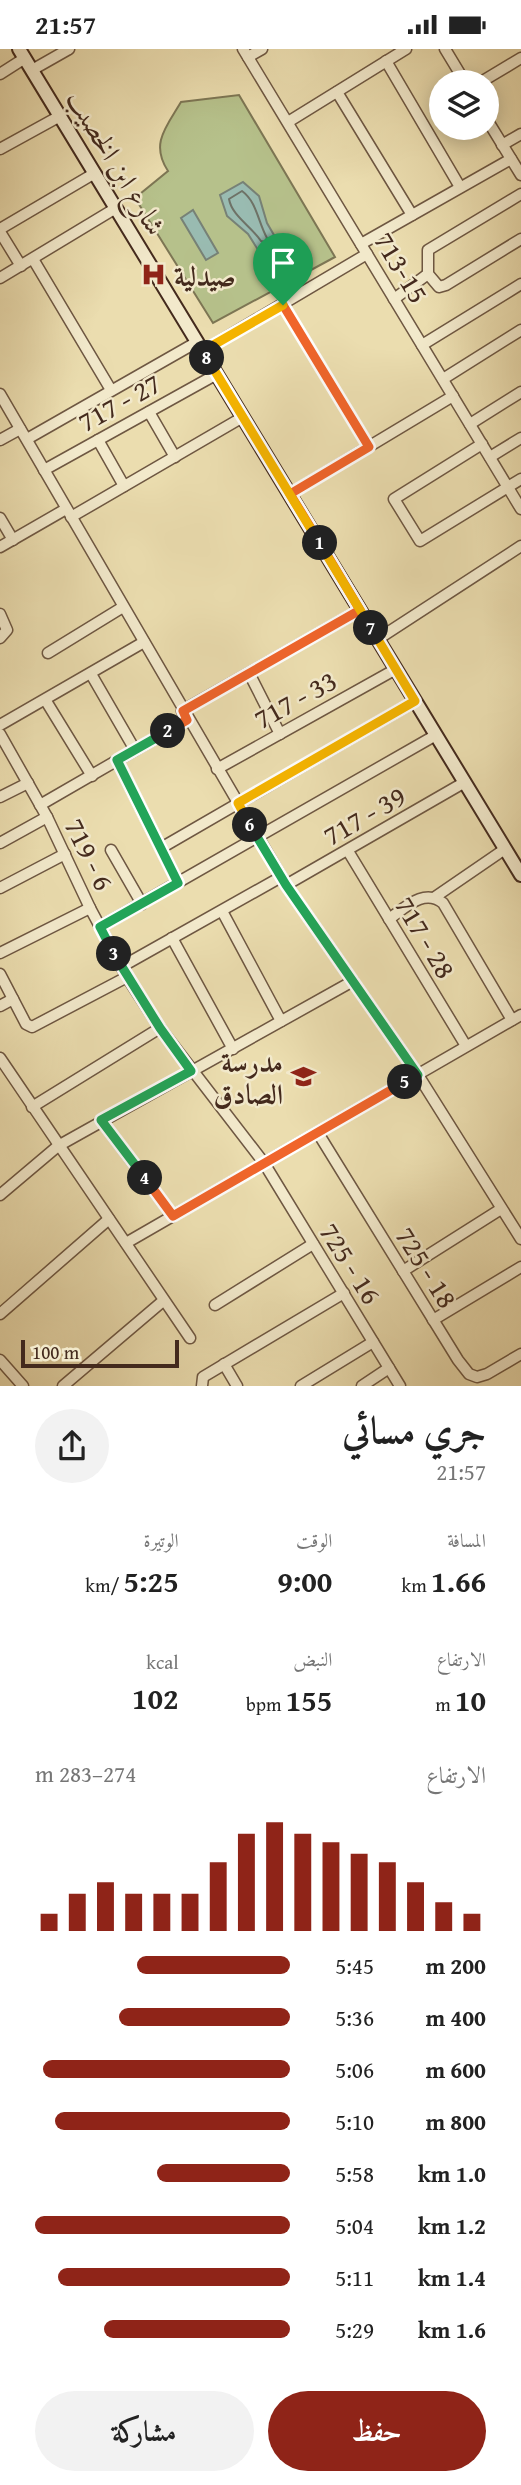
<!DOCTYPE html>
<html lang="ar">
<head>
<meta charset="utf-8">
<style>
	:root { --surface:#fff; --page:#f2f2f2; --text:#222; --muted:#767676; --accent:#8f2418 }
	body { margin:0; font-family:"Gentium Book Plus",Amiri,serif; background:var(--page); color:var(--text); direction:rtl; height:100vh; display:flex; flex-direction:column; font-size:26px; white-space:nowrap }
	* { box-sizing:border-box; margin:0 }
	p { font-size:23px; color:var(--muted) }
	.icon { flex:none; width:38px; height:38px; fill:none; stroke:currentColor; stroke-width:2; stroke-linecap:round; stroke-linejoin:round }
	.map { position:relative; height:1337px; overflow:hidden; direction:ltr }
	.panel { display:flex; flex-direction:column; background:var(--surface); flex:1 }
	.panel>* { flex:none }
	.tools { position:absolute; left:429px; top:21px; display:grid; gap:14px }
	.tools a { display:grid; place-items:center; width:70px; height:70px; border-radius:50%; background:var(--surface); box-shadow:0 4px 18px #0003; font-size:35px }
	.scale { position:absolute; left:21px; bottom:18px; width:158px; box-sizing:border-box; padding-left:7px; border:4px solid #442a1d; border-top:0; font-size:19px; line-height:24px; white-space:nowrap; color:#442a1d; -webkit-text-stroke:5px #f2e9cb; paint-order:stroke }
	.pin { position:absolute; display:grid; place-items:center; width:60px; height:60px; color:#fff; margin:-72px -30px; border-radius:50% 50% 50% 0; rotate:-45deg; box-shadow:0 0 7px #0007 }
	.pin .icon { rotate:45deg }
	.km { position:absolute; width:35px; height:35px; margin:-18px; border-radius:50%; background:#222; color:#fff; font-size:19px; line-height:35px; text-align:center }
	.round { display:grid; place-items:center; flex:none; width:74px; height:74px; border-radius:37px; background:var(--page) }
	.head { display:flex; align-items:center; justify-content:space-between; height:119px; padding:0 35px }
	h1 { font-size:38px; font-weight:700; line-height:52px }
	.metrics { display:grid; grid-template-columns:repeat(3,1fr); gap:10px; height:119px; padding:7px 35px }
	.metrics div { display:grid; align-content:center }
	.metrics b { font-size:30px; font-weight:700 }
	.metrics small { font-size:19px; font-weight:400 }
	.metrics p { font-size:19px }
	.chart { height:196px; padding:14px 35px }
	.chart p { display:flex; justify-content:space-between }
	.chart svg { width:100%; height:126px; margin-top:7px; stroke:var(--accent); stroke-width:6 }
	.button { display:flex; gap:14px; margin-top:auto; padding:14px 35px }
	.button a { flex:1; height:80px; border-radius:42px; background:var(--accent); color:#fff; font-size:28px; font-weight:700; line-height:80px; text-align:center }
	.button a+a { background:var(--page); color:var(--text) }
	ul { padding:0 35px; list-style:none; font-size:23px }
	li { display:grid; grid-template-columns:112px 84px 1fr; align-items:center; height:52px }
	li i { height:18px; border-radius:9px; background:var(--accent) }
	.status { display:flex; justify-content:space-between; align-items:center; height:49px; padding:0 35px; background:var(--surface); direction:ltr }
	.status svg { height:19px; fill:currentColor }
	.map>svg:first-child { display:block }
	.green { fill:#b6c18b; stroke:#7d7654; stroke-width:2 }
	.water { fill:#99bbb1; stroke:#778176; stroke-width:2 }
	.lines { fill:none; stroke-linecap:round; stroke-linejoin:round }
	.shore { stroke:#6e7267; stroke-width:2 }
	.street-casing { stroke:#6e5742; stroke-width:13 }
	.secondary-casing { stroke:#442a1d; stroke-width:16 }
	.street { stroke:#f2e9cb; stroke-width:10 }
	.secondary { stroke:#f2e9cb; stroke-width:12 }
	.split-1-casing { stroke:#fff; stroke-width:14 }
	.split-2-casing { stroke:#fff; stroke-width:14 }
	.split-3-casing { stroke:#fff; stroke-width:14 }
	.split-4-casing { stroke:#fff; stroke-width:14 }
	.split-5-casing { stroke:#fff; stroke-width:14 }
	.split-6-casing { stroke:#fff; stroke-width:14 }
	.split-7-casing { stroke:#fff; stroke-width:14 }
	.split-8-casing { stroke:#fff; stroke-width:14 }
	.split-9-casing { stroke:#fff; stroke-width:14 }
	.split-1 { stroke:#f0652b; stroke-width:9 }
	.split-2 { stroke:#f0652b; stroke-width:9 }
	.split-3 { stroke:#22a559; stroke-width:9 }
	.split-4 { stroke:#22a559; stroke-width:9 }
	.split-5 { stroke:#f0652b; stroke-width:9 }
	.split-6 { stroke:#22a559; stroke-width:9 }
	.split-7 { stroke:#f5b400; stroke-width:9 }
	.split-8 { stroke:#f5b400; stroke-width:9 }
	.split-9 { stroke:#f5b400; stroke-width:9 }
	.labels { text-anchor:middle; dominant-baseline:central; stroke-width:5; stroke-linejoin:round; paint-order:stroke }
	.street-label { font-size:28px; fill:#442a1d; stroke:#f2e9cb }
	.poi-label { font-size:28px; font-weight:bold; fill:#442a1d; stroke:#f2e9cb; text-anchor:start }
</style>
</head>
<body>
<div class="status"><b>21:57</b><svg viewBox="0 0 49 12"><path d="M0 12V9h3v3zM5 12V6h3v6zM10 12V3h3v9zM15 12V0h3v12zM26 1h20v11H26zM47 4h2v5h-2z"/></svg></div>
<div class="map">
<svg width="521" height="1337" viewBox="0 0 521 1337">
	<rect width="100%" height="100%" fill="#ebddaf"/>
	<filter id="stains"><feTurbulence type="fractalNoise" baseFrequency=".00286" numOctaves="4"/><feColorMatrix values="0 0 0 0 .2 0 0 0 0 .09 0 0 0 0 .02 0 0 0 .5 -.17"/></filter>
	<radialGradient id="worn" r=".72"><stop offset=".6" stop-color="#630" stop-opacity="0"/><stop offset="1" stop-color="#630" stop-opacity=".3"/></radialGradient>
	<path class="green" d="M239 46 335 208 213 274 135 149 168 122C150 95 166 78 181 53Z"/>
	<g class="water">
		<polygon points="243,133 259,147 267,174 278,193 260,204 248,185 227,167 220,146"/>
		<polygon points="193,161 218,204 206,211 181,169"/>
	</g>
	<g class="lines">
		<path class="shore" d="M242 142C257 153 258 173 267 189L265 193 261 192C251 177 232 167 229 150Z"/>
		<defs>
			<g id="street">
				<polyline points="243,0 521,460"/>
				<polyline points="445,0 465,33"/>
				<polyline points="248,8 262,0"/>
				<polyline points="386,12 460,138"/>
				<polyline points="32,21 69,0"/>
				<polyline points="0,25 25,9"/>
				<polyline points="481,33 521,9"/>
				<polyline points="337,43 412,166"/>
				<polyline points="486,69 521,126"/>
				<polyline points="288,73 406,0"/>
				<polyline points="502,96 521,85"/>
				<polyline points="0,100 60,67"/>
				<polyline points="521,145 428,201 428,225 439,238 446,236 521,190"/>
				<polyline points="0,180 95,124"/>
				<polyline points="0,183 21,217"/>
				<polyline points="361,195 511,110"/>
				<polyline points="33,210 111,341"/>
				<polyline points="0,229 116,159"/>
				<polyline points="394,250 428,225"/>
				<polyline points="283,256 369,398"/>
				<polyline points="422,296 521,235"/>
				<polyline points="203,302 367,205"/>
				<polyline points="443,330 521,281"/>
				<polyline points="0,345 286,836 418,1026 521,1190"/>
				<polyline points="149,363 175,408"/>
				<polyline points="470,375 521,343"/>
				<polyline points="27,390 197,293"/>
				<polyline points="0,391 20,380"/>
				<polyline points="98,391 124,437"/>
				<polyline points="482,395 394,450 420,492 521,430"/>
				<polyline points="490,408 521,389"/>
				<polyline points="44,421 217,325"/>
				<polyline points="290,445 453,347"/>
				<polyline points="71,468 243,368"/>
				<polyline points="0,469 13,491"/>
				<polyline points="0,498 66,460"/>
				<polyline points="0,565 7,581 0,589"/>
				<polyline points="378,590 521,497"/>
				<polyline points="48,604 123,558"/>
				<polyline points="249,624 280,685"/>
				<polyline points="91,625 135,701"/>
				<polyline points="46,652 92,727"/>
				<polyline points="182,662 360,561"/>
				<polyline points="0,676 144,593"/>
				<polyline points="0,685 47,768 90,859 127,928 160,979 264,1114 400,1337"/>
				<polyline points="117,711 178,834"/>
				<polyline points="217,720 396,620"/>
				<polyline points="0,748 28,734"/>
				<polyline points="40,756 187,671"/>
				<polyline points="0,794 47,768"/>
				<polyline points="161,799 415,652"/>
				<polyline points="111,801 142,855"/>
				<polyline points="348,802 466,997"/>
				<polyline points="286,836 465,733"/>
				<polyline points="0,839 65,805"/>
				<polyline points="435,848 505,800"/>
				<polyline points="222,862 281,972"/>
				<path d="M389 870C406 858 424 839 443 854L512 971"/>
				<polyline points="100,878 436,686"/>
				<polyline points="172,889 233,1000"/>
				<polyline points="0,904 90,859"/>
				<polyline points="121,918 281,828"/>
				<polyline points="0,925 26,975 32,978 127,928"/>
				<polyline points="0,957 13,950"/>
				<polyline points="0,1009 190,1289"/>
				<polyline points="32,1058 160,979"/>
				<polyline points="101,1071 173,1167"/>
				<polyline points="318,1084 458,1311 469,1325 477,1328 487,1325 521,1305"/>
				<polyline points="0,1146 58,1097 353,932"/>
				<polyline points="126,1194 521,966"/>
				<polyline points="403,1222 501,1160"/>
				<polyline points="215,1256 313,1195"/>
				<polyline points="0,1265 109,1170"/>
				<polyline points="433,1271 521,1218"/>
				<polyline points="0,1311 23,1337"/>
				<polyline points="224,1315 237,1337"/>
				<polyline points="63,1337 163,1252"/>
				<polyline points="202,1337 203,1328 344,1244"/>
				<polyline points="301,1337 373,1293"/>
				<polyline points="362,1337 389,1319"/>
			</g>
			<polyline id="secondary" points="19,0 521,826"/>
		</defs>
		<use href="#street" class="street-casing"/>
		<use href="#secondary" class="secondary-casing"/>
		<use href="#street" class="street"/>
		<use href="#secondary" class="secondary"/>
	</g>
	<g class="lines">
		<defs>
			<polyline id="split-1" points="283,256 369,398 290,445 320,494"/>
			<polyline id="split-2" points="168,682 187,671 183,662 360,561 320,494"/>
			<polyline id="split-3" points="114,905 100,878 178,834 117,711 168,682"/>
			<polyline id="split-4" points="114,905 160,979 191,1022 101,1071 145,1129"/>
			<polyline id="split-5" points="145,1129 173,1167 405,1033"/>
			<polyline id="split-6" points="250,776 286,836 418,1026 405,1033"/>
			<polyline id="split-7" points="250,776 238,754 415,652 371,579"/>
			<polyline id="split-8" points="207,309 371,579"/>
			<polyline id="split-9" points="207,309 203,302 283,256"/>
		</defs>
		<use href="#split-1" class="split-1-casing"/>
		<use href="#split-2" class="split-2-casing"/>
		<use href="#split-3" class="split-3-casing"/>
		<use href="#split-4" class="split-4-casing"/>
		<use href="#split-5" class="split-5-casing"/>
		<use href="#split-6" class="split-6-casing"/>
		<use href="#split-7" class="split-7-casing"/>
		<use href="#split-8" class="split-8-casing"/>
		<use href="#split-9" class="split-9-casing"/>
		<use href="#split-1" class="split-1"/>
		<use href="#split-2" class="split-2"/>
		<use href="#split-3" class="split-3"/>
		<use href="#split-4" class="split-4"/>
		<use href="#split-5" class="split-5"/>
		<use href="#split-6" class="split-6"/>
		<use href="#split-7" class="split-7"/>
		<use href="#split-8" class="split-8"/>
		<use href="#split-9" class="split-9"/>
	</g>
	<defs>
		<symbol id="hospital-bare" viewBox="-9 -9 18 18"><path d="M-5-5h3v3.5h4V-5h3V5h-3V1.5h-4V5h-3Z" fill="#8f2418" stroke="#f2e9cb" stroke-width="2.5" paint-order="stroke"/></symbol>
		<symbol id="school-bare" viewBox="-9 -9 18 18"><path d="M0-5L7-2L0 1L-7-2ZM-4 1L0 2.5L4 1V4Q0 6-4 4Z" fill="#8f2418" stroke="#f2e9cb" stroke-width="2.5" paint-order="stroke"/></symbol>
	</defs>
	<g fill-rule="evenodd">
		<use href="#hospital-bare" x="136" y="208" width="35" height="35"/>
		<use href="#school-bare" x="286" y="1010" width="35" height="35"/>
	</g>
	<g class="labels">
		<g class="street-label">
			<text transform="translate(117 113) rotate(59)">شارع ابن الخصيب</text>
			<text transform="translate(402 218) rotate(59)">713-15</text>
			<text transform="translate(119 353) rotate(-29)">717 - 27</text>
			<text transform="translate(295 650) rotate(-29)">717 - 33</text>
			<text transform="translate(364 766) rotate(-30)">717 - 39</text>
			<text transform="translate(90 805) rotate(64)">719 - 6</text>
			<text transform="translate(426 888) rotate(59)">717 - 28</text>
			<text transform="translate(351 1214) rotate(58)">725 - 16</text>
			<text transform="translate(427 1218) rotate(58)">725 - 18</text>
		</g>
		<g class="poi-label">
			<text x="174" y="226">صيدلية</text>
			<text x="283" y="1012" text-anchor="end">مدرسة<tspan x="283" dy="32">الصادق</tspan></text>
		</g>
	</g>
	<rect width="100%" height="100%" filter="url(#stains)"/>
	<rect width="100%" height="100%" fill="url(#worn)"/>
</svg>
<div class="tools">
<a><svg class="icon" aria-label="layers" viewBox="0 0 24 24"><path d="M12 4l9 5-9 5-9-5zM3 14l9 5 9-5"/></svg></a>
</div>
<div class="scale">100 m</div>
<div class="pin" style="left:283px;top:256px;background:#1e9e55"><svg class="icon" aria-label="arrive" viewBox="0 0 24 24"><path d="M6 21V4h12l-3 4 3 4H6"/></svg></div>
<b class="km" style="left:320px;top:494px">1</b>
<b class="km" style="left:168px;top:682px">2</b>
<b class="km" style="left:114px;top:905px">3</b>
<b class="km" style="left:145px;top:1129px">4</b>
<b class="km" style="left:405px;top:1033px">5</b>
<b class="km" style="left:250px;top:776px">6</b>
<b class="km" style="left:371px;top:579px">7</b>
<b class="km" style="left:207px;top:309px">8</b>
</div>
<section class="panel">
<div class="head"><div><h1>جري مسائي</h1><p>21:57</p></div><a class="round"><svg class="icon" aria-label="share" viewBox="0 0 24 24"><path d="M12 15V3M7 8l5-5 5 5M5 13v7h14v-7"/></svg></a></div>
<div class="metrics">
<div><p>المسافة</p><b>1.66<small> km</small></b></div>
<div><p>الوقت</p><b>9:00</b></div>
<div><p>الوتيرة</p><b>5:25<small> /km</small></b></div>
</div>
<div class="metrics">
<div><p>الارتفاع</p><b>10<small> m</small></b></div>
<div><p>النبض</p><b>155<small> bpm</small></b></div>
<div><p>kcal</p><b>102</b></div>
</div>
<div class="chart"><p><span>الارتفاع</span>274–283 m</p>
<svg viewBox="0 0 160 44" preserveAspectRatio="none"><path d="M5 44V38M15 44V31M25 44V27M35 44V31M45 44V31M55 44V31M65 44V20M75 44V10M85 44V6M95 44V10M105 44V13M115 44V17M125 44V20M135 44V27M145 44V34M155 44V38"/></svg>
</div>
<ul>
<li><b>200 m</b>5:45<i style="width:60%"></i></li>
<li><b>400 m</b>5:36<i style="width:67%"></i></li>
<li><b>600 m</b>5:06<i style="width:97%"></i></li>
<li><b>800 m</b>5:10<i style="width:92%"></i></li>
<li><b>1.0 km</b>5:58<i style="width:52%"></i></li>
<li><b>1.2 km</b>5:04<i style="width:100%"></i></li>
<li><b>1.4 km</b>5:11<i style="width:91%"></i></li>
<li><b>1.6 km</b>5:29<i style="width:73%"></i></li>
</ul>
<div class="button"><a>حفظ</a><a>مشاركة</a></div>
</section>
</body>
</html>
